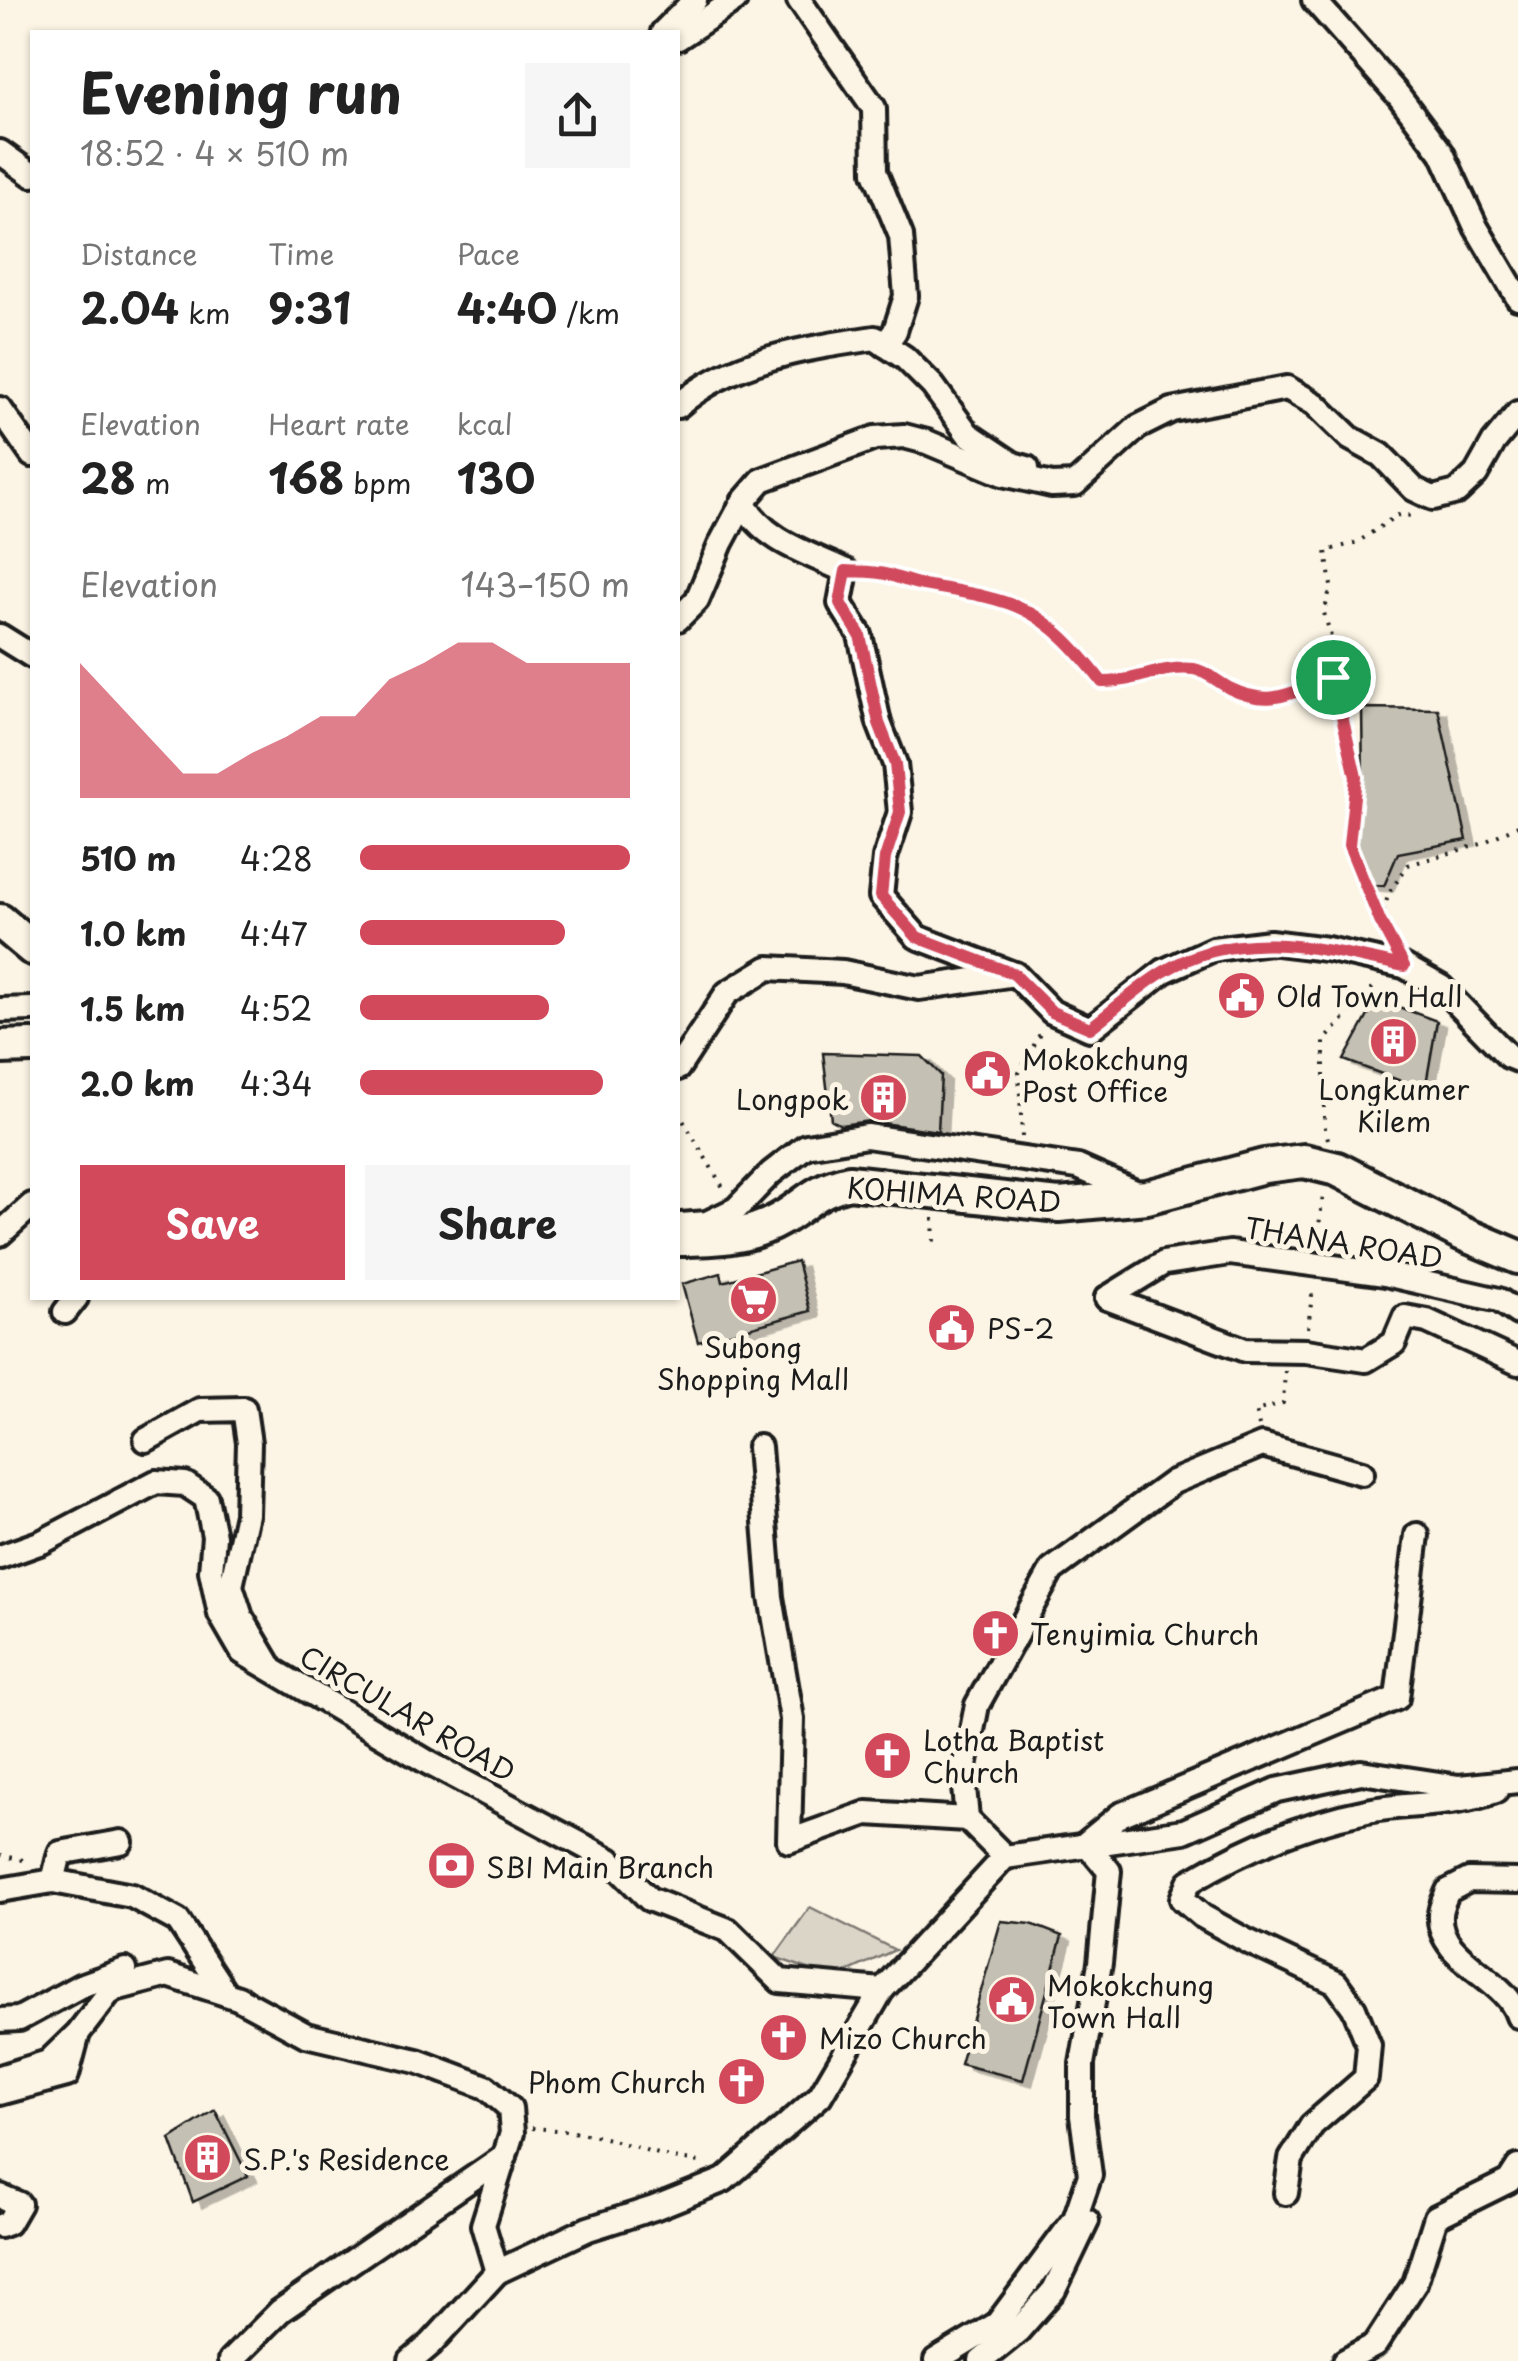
<!DOCTYPE html>
<html lang="en">
<head>
<meta charset="utf-8">
<style>
	:root { --surface:#fff; --page:#f6f6f6; --text:#222; --muted:#767676; --accent:#d1495b }
	body { margin:0; font-family:"Playpen Sans",sans-serif; background:var(--page); color:var(--text); height:100vh; display:flex; flex-direction:column; font-size:38px; white-space:nowrap }
	* { box-sizing:border-box; margin:0 }
	p { font-size:32px; color:var(--muted) }
	.icon { flex:none; width:55px; height:55px; fill:none; stroke:currentColor; stroke-width:2; stroke-linecap:round; stroke-linejoin:round }
	.map { position:relative; flex:1; overflow:hidden }
	.panel { position:absolute; left:30px; top:30px; width:650px; height:1270px; display:flex; flex-direction:column; background:var(--surface); border-radius:0px; box-shadow:0 2px 8px #0004 }
	.panel>* { flex:none }
	.pin { position:absolute; display:grid; place-items:center; width:85px; height:85px; color:#fff; margin:-42px; border:5px solid #fff; border-radius:50%; box-shadow:0 2px 10px #0007 }
	.round { display:grid; place-items:center; flex:none; width:105px; height:105px; border-radius:0px; background:var(--page) }
	.summary { display:flex; align-items:center; justify-content:space-between; height:170px; padding:0 50px }
	h1 { font-size:55px; font-weight:700; line-height:75px }
	.figures { display:grid; grid-template-columns:repeat(3,1fr); gap:15px; height:170px; padding:10px 50px }
	.figures div { display:grid; align-content:center }
	.figures b { font-size:42px; font-weight:700 }
	.figures small { font-size:28px; font-weight:400 }
	.figures p { font-size:28px }
	.chart { height:280px; padding:20px 50px }
	.chart p { display:flex; justify-content:space-between }
	.chart svg { width:100%; height:180px; margin-top:10px; fill:var(--accent); opacity:.7 }
	.button { display:flex; gap:20px; margin-top:auto; padding:20px 50px }
	.button a { flex:1; height:115px; border-radius:0px; background:var(--accent); color:#fff; font-size:40px; font-weight:700; line-height:115px; text-align:center }
	.button a+a { background:var(--page); color:var(--text) }
	ul { padding:0 50px; list-style:none; font-size:32px }
	li { display:grid; grid-template-columns:160px 120px 1fr; align-items:center; height:75px }
	li i { height:25px; border-radius:12px; background:var(--accent) }
	.map>svg:first-child { display:block }
	.green { fill:#dbd5c8; stroke:#7c7872; stroke-width:2.5 }
	.building { fill:#c4c0b3; stroke:#1c1c1c; stroke-width:2.5; filter:url(#shadow) }
	.lines { fill:none; stroke-linecap:round; stroke-linejoin:round }
	.minor-casing { stroke:#1c1c1c; stroke-width:30 }
	.highway-casing { stroke:#1c1c1c; stroke-width:40 }
	.path { stroke:#1c1c1c; stroke-width:4; stroke-dasharray:2.5 8; stroke-linecap:butt }
	.minor { stroke:#fcf5e5; stroke-width:22 }
	.highway { stroke:#fcf5e5; stroke-width:32 }
	.route-casing { stroke:#fff; stroke-width:20 }
	.route { stroke:#d1495b; stroke-width:12 }
	.labels { text-anchor:middle; dominant-baseline:central; stroke-width:10; stroke-linejoin:round; paint-order:stroke }
	.poi-label { font-size:28px; fill:#1c1c1c; stroke:#fcf5e5; text-anchor:start }
	.street-label { font-size:28px; fill:#1c1c1c; stroke:#fcf5e5 }
</style>
</head>
<body>
<div class="map">
<svg width="1518" height="2361" viewBox="0 0 1518 2361">
	<defs>
		<filter id="shadow"><feDropShadow dx="9" dy="5.5" stdDeviation="0" flood-color="#0004"/></filter>
	</defs>
	<rect width="100%" height="100%" fill="#fcf5e5"/>
	<filter id="ink" filterUnits="userSpaceOnUse"><feTurbulence type="fractalNoise" baseFrequency=".01" numOctaves="2"/><feDisplacementMap in="SourceGraphic" scale="20" xChannelSelector="R" yChannelSelector="G"/><feConvolveMatrix kernelMatrix="1 2 1 2 8 2 1 2 1" color-interpolation-filters="sRGB"/></filter>
	<g filter="url(#ink)">
		<polygon class="green" points="810,1907 895,1950 834,1978 774,1957"/>
		<g class="building">
			<polygon points="1362,708 1438,709 1467,840 1398,853 1384,886 1369,885 1354,838 1363,785"/>
			<polygon points="1377,999 1437,1021 1425,1090 1344,1060"/>
			<polygon points="823,1053 922,1056 941,1075 938,1131 869,1121 841,1125 831,1120"/>
			<polygon points="797,1261 810,1311 698,1342 682,1284 721,1273 723,1282"/>
			<polygon points="1001,1921 1031,1924 1062,1936 1023,2080 960,2064"/>
			<polygon points="215,2110 248,2176 193,2202 170,2139"/>
		</g>
		<g class="lines">
			<defs>
				<g id="minor">
					<polyline points="799,0 874,108 875,172 901,236 906,296 895,331 885,345"/>
					<polyline points="1314,0 1399,96 1442,153 1476,227 1518,298"/>
					<polyline points="663,32 695,0"/>
					<polyline points="678,38 735,0"/>
					<polyline points="0,152 32,175"/>
					<path d="M678 406C731 359 806 348 875 338L905 358 933 386 968 434 1013 464 1027 468"/>
					<polyline points="0,409 32,455"/>
					<path d="M743 502C763 541 808 553 846 571L840 603 860 635 879 723 895 764 900 812 885 858 881 896 917 937 1011 973"/>
					<polyline points="678,619 697,600 721,543 743,502 762,480 875,438 904,436 927,442 1003,474 1052,485 1075,484 1138,427 1172,410 1287,388 1315,404 1350,438 1381,455 1414,489 1433,498 1457,492 1476,474 1494,442 1518,413"/>
					<polyline points="0,636 32,656"/>
					<polyline points="0,1010 32,1009"/>
					<polyline points="678,1068 727,993 768,968 843,972 919,988 1015,974 1052,1012 1090,1029 1164,971 1213,949 1270,942 1327,949 1404,966 1441,987 1508,1056 1518,1060"/>
					<polyline points="681,1225 707,1223 736,1209 771,1173 806,1146 867,1136 1078,1167 1142,1195"/>
					<polyline points="0,1234 32,1205"/>
					<polyline points="1107,1298 1245,1350 1306,1351 1366,1360 1394,1343 1405,1317 1427,1321 1518,1363"/>
					<polyline points="1107,1298 1164,1263 1230,1253 1385,1274 1499,1300 1518,1313"/>
					<polyline points="65,1312 76,1298"/>
					<polyline points="146,1440 200,1410 244,1409 249,1443 247,1514 231,1586 241,1617 270,1666"/>
					<polyline points="759,1447 771,1597 792,1719 789,1841 867,1813 967,1819"/>
					<polyline points="0,1557 42,1542 156,1482 185,1484 206,1498 214,1536 211,1571 220,1614 242,1652 429,1763 610,1860 649,1899 728,1930 780,1981 882,1990"/>
					<polyline points="121,1842 60,1853 53,1881 132,1896 178,1921 226,1994"/>
					<polyline points="1005,1857 967,1819 963,1776 977,1705 1052,1570 1173,1482 1262,1445 1362,1473"/>
					<path d="M1518 1881 1469 1880 1448 1891C1445 1898 1440 1907 1440 1915 1437 1960 1506 1977 1518 2016"/>
					<polyline points="0,1890 53,1881"/>
					<polyline points="0,2020 19,2019 80,1986 125,1970"/>
					<polyline points="0,2077 48,2062 78,2033 111,1990 168,1975 238,1998 306,2035 417,2061 486,2087 510,2108 512,2133 483,2225 497,2272 588,2229 654,2208 724,2180 820,2096 882,1990 1005,1857 1184,1831 1277,1790 1361,1772 1459,1787 1518,1781"/>
					<polyline points="0,2093 67,2075 77,2037"/>
					<path d="M1286 2193 1291 2159 1312 2125 1366 2078 1369 2045 1354 2008 1336 1983 1247 1941 1202 1916 1182 1899 1189 1882C1244 1849 1304 1823 1367 1811 1414 1802 1450 1808 1496 1791"/>
					<polyline points="0,2196 19,2204 8,2223 0,2226"/>
					<polyline points="230,2361 280,2311 505,2156"/>
					<polyline points="411,2361 431,2344 497,2272"/>
					<polyline points="936,2361 997,2324 1075,2219 1090,2175 1082,2116 1082,2064 1100,1963 1109,1871 1086,1843 1120,1815 1397,1698 1417,1535"/>
					<polyline points="981,2361 1018,2331 1054,2290 1087,2221"/>
					<polyline points="1345,2361 1375,2345 1415,2283 1436,2217 1509,2181 1518,2167"/>
				</g>
				<g id="highway">
					<polyline points="0,921 32,948"/>
					<polyline points="0,1047 32,1046"/>
					<path d="M678 1239C713 1239 748 1238 779 1220 809 1203 812 1191 849 1182L1059 1205 1147 1197 1264 1166 1304 1161 1337 1169 1461 1233 1518 1257"/>
				</g>
			</defs>
			<use href="#minor" class="minor-casing"/>
			<use href="#highway" class="highway-casing"/>
			<g class="path">
				<path d="M867 573C888 574 906 582 927 585 1019 602 1043 606 1102 682 1134 683 1161 665 1194 669 1206 671 1218 682 1229 688 1272 709 1291 692 1333 677"/>
				<polyline points="1380,921 1389,893 1408,865 1481,844 1518,825"/>
				<polyline points="1390,939 1349,845 1356,777 1333,677 1335,650 1324,613 1331,586 1326,551 1358,542 1397,515 1414,516"/>
				<polyline points="678,1112 724,1189"/>
				<polyline points="1022,1137 1019,1073 1041,1032"/>
				<polyline points="1328,1139 1324,1124 1324,1041 1376,984"/>
				<polyline points="933,1218 934,1243"/>
				<polyline points="1317,1243 1323,1193"/>
				<polyline points="1308,1328 1313,1287"/>
				<polyline points="1259,1426 1256,1411 1283,1403 1285,1371"/>
				<polyline points="0,1855 28,1861"/>
				<path d="M532 2128C564 2130 595 2134 626 2144 656 2153 669 2159 702 2162"/>
			</g>
			<use href="#minor" class="minor"/>
			<use href="#highway" class="highway"/>
		</g>
	</g>
	<g class="lines" filter="url(#ink)">
		<defs>
			<path id="route" d="M846 571C858 572 872 571 885 574 898 577 910 583 923 585 1017 601 1041 604 1102 682 1134 683 1161 665 1194 669 1206 671 1218 682 1229 688 1272 709 1291 692 1333 677L1356 777 1349 845 1380 921 1404 966C1323 949 1240 925 1163 972 1138 987 1114 1010 1090 1028L1052 1012 1014 974 917 937 881 896 885 858 900 812 895 764 879 723 860 635 840 603Z"/>
		</defs>
		<use href="#route" class="route-casing"/>
		<use href="#route" class="route"/>
	</g>
	<defs>
		<symbol id="civic-disc" viewBox="-11 -11 22 22"><circle r="9.5" fill="#d1495b" stroke="#fcf5e5"/><path d="M-.6-6.5H3V-4.5H.6V-3L4-1V1h2V6H-6V1h2V-1L-.6-3ZM-1.2 2.5V6h2.4V2.5Z" fill="#fff"/></symbol>
		<symbol id="building-disc" viewBox="-11 -11 22 22"><circle r="9.5" fill="#d1495b" stroke="#fcf5e5"/><path d="M-4-6H4V6H1V3H-1V6H-4ZM-2.5-4.3h1.7v1.8h-1.7ZM.8-4.3h1.7v1.8H.8ZM-2.5-1h1.7V.8h-1.7ZM.8-1h1.7V.8H.8Z" fill="#fff"/></symbol>
		<symbol id="supermarket-disc" viewBox="-11 -11 22 22"><circle r="9.5" fill="#d1495b" stroke="#fcf5e5"/><path d="M-6-5.5h2.5l.6 2H6L4.5 2H-2.5L-4.4-4H-6ZM-1.5 3.2a1.3 1.3 0 1 0 .1 0ZM3 3.2a1.3 1.3 0 1 0 .1 0Z" fill="#fff"/></symbol>
		<symbol id="church-disc" viewBox="-11 -11 22 22"><circle r="9.5" fill="#d1495b" stroke="#fcf5e5"/><path d="M-1.2-6h2.4v3.5h3.3v2.4h-3.3V6h-2.4V-.1h-3.3v-2.4h3.3Z" fill="#fff"/></symbol>
		<symbol id="bank-disc" viewBox="-11 -11 22 22"><circle r="9.5" fill="#d1495b" stroke="#fcf5e5"/><path d="M-6-4H6V4H-6ZM0-2.3a2.3 2.3 0 1 0 0 4.6a2.3 2.3 0 1 0 0-4.6Z" fill="#fff"/></symbol>
	</defs>
	<g fill-rule="evenodd">
		<use href="#civic-disc" x="1214" y="968" width="55" height="55"/>
		<use href="#building-disc" x="1366" y="1014" width="55" height="55"/>
		<use href="#civic-disc" x="960" y="1046" width="55" height="55"/>
		<use href="#building-disc" x="856" y="1070" width="55" height="55"/>
		<use href="#supermarket-disc" x="726" y="1272" width="55" height="55"/>
		<use href="#civic-disc" x="924" y="1300" width="55" height="55"/>
		<use href="#church-disc" x="968" y="1606" width="55" height="55"/>
		<use href="#church-disc" x="860" y="1728" width="55" height="55"/>
		<use href="#bank-disc" x="424" y="1838" width="55" height="55"/>
		<use href="#civic-disc" x="984" y="1972" width="55" height="55"/>
		<use href="#church-disc" x="756" y="2010" width="55" height="55"/>
		<use href="#church-disc" x="714" y="2054" width="55" height="55"/>
		<use href="#building-disc" x="180" y="2130" width="55" height="55"/>
	</g>
	<g class="labels">
		<g class="poi-label">
			<text x="1276" y="995">Old Town Hall</text>
			<text x="1022" y="1058">Mokokchung<tspan x="1022" dy="32">Post Office</tspan></text>
			<text x="1394" y="1088" text-anchor="middle">Longkumer<tspan x="1394" dy="32">Kilem</tspan></text>
			<text x="849" y="1098" text-anchor="end">Longpok</text>
			<text x="987" y="1327">PS-2</text>
			<text x="753" y="1346" text-anchor="middle">Subong<tspan x="753" dy="32">Shopping Mall</tspan></text>
			<text x="1030" y="1633">Tenyimia Church</text>
			<text x="923" y="1739">Lotha Baptist<tspan x="923" dy="32">Church</tspan></text>
			<text x="486" y="1866">SBI Main Branch</text>
			<text x="1047" y="1984">Mokokchung<tspan x="1047" dy="32">Town Hall</tspan></text>
			<text x="819" y="2037">Mizo Church</text>
			<text x="706" y="2081" text-anchor="end">Phom Church</text>
			<text x="243" y="2158">S.P.'s Residence</text>
		</g>
		<g class="street-label">
			<text transform="translate(954 1194) rotate(4)">KOHIMA ROAD</text>
			<text transform="translate(1344 1242) rotate(9)">THANA ROAD</text>
			<text transform="translate(408 1713) rotate(30)">CIRCULAR ROAD</text>
		</g>
	</g>
</svg>
<div class="pin" style="left:1333px;top:677px;background:#1e9e55"><svg class="icon" aria-label="arrive" viewBox="0 0 24 24"><path d="M6 21V4h12l-3 4 3 4H6"/></svg></div>
<section class="panel">
<div class="summary"><div><h1>Evening run</h1><p>18:52 · 4 × 510 m</p></div><a class="round"><svg class="icon" aria-label="share" viewBox="0 0 24 24"><path d="M12 15V3M7 8l5-5 5 5M5 13v7h14v-7"/></svg></a></div>
<div class="figures">
<div><p>Distance</p><b>2.04<small> km</small></b></div>
<div><p>Time</p><b>9:31</b></div>
<div><p>Pace</p><b>4:40<small> /km</small></b></div>
</div>
<div class="figures">
<div><p>Elevation</p><b>28<small> m</small></b></div>
<div><p>Heart rate</p><b>168<small> bpm</small></b></div>
<div><p>kcal</p><b>130</b></div>
</div>
<div class="chart"><p><span>Elevation</span>143–150 m</p>
<svg viewBox="0 0 160 44" preserveAspectRatio="none"><path d="M0 44V11L10 20L20 29L30 38L40 38L50 33L60 29L70 24L80 24L90 15L100 11L110 6L120 6L130 11L140 11L150 11L160 11V44z"/></svg>
</div>
<ul>
<li><b>510 m</b>4:28<i style="width:100%"></i></li>
<li><b>1.0 km</b>4:47<i style="width:76%"></i></li>
<li><b>1.5 km</b>4:52<i style="width:70%"></i></li>
<li><b>2.0 km</b>4:34<i style="width:90%"></i></li>
</ul>
<div class="button"><a>Save</a><a>Share</a></div>
</section>
</div>
</body>
</html>
